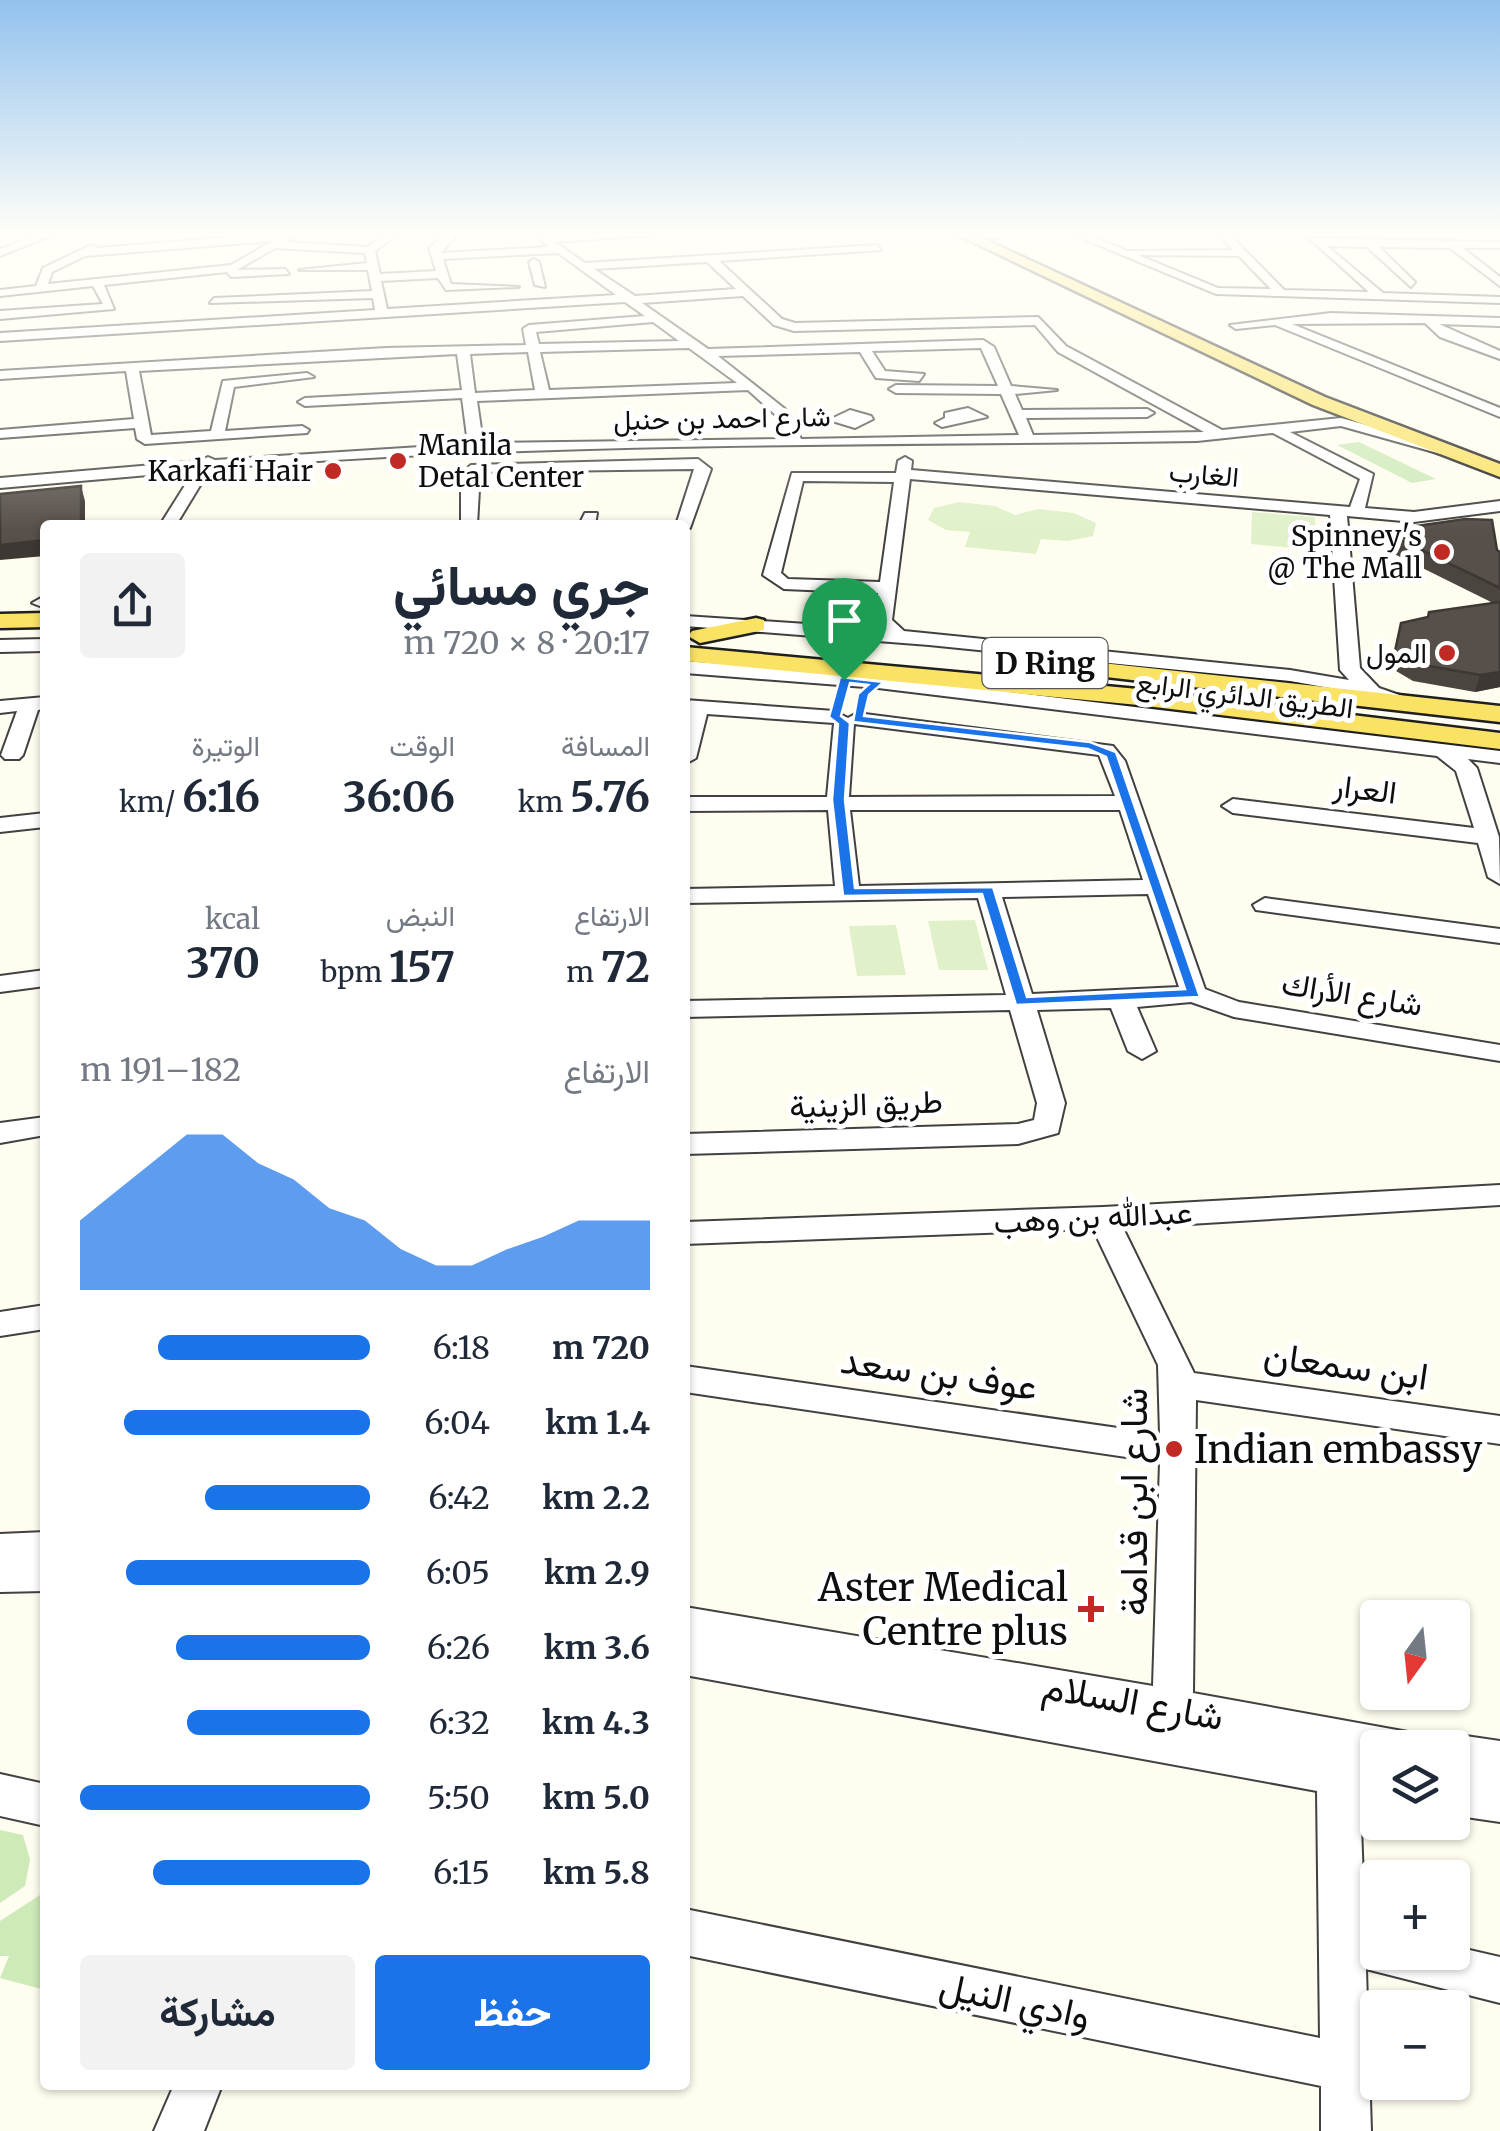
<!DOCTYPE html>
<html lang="ar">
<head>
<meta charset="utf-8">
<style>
	:root { --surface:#fff; --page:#f2f2f3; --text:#1f2937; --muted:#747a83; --accent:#1a73e8 }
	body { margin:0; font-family:Merriweather,Vazirmatn,serif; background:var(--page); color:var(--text); direction:rtl; height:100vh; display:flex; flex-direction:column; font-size:38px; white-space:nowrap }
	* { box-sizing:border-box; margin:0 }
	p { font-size:32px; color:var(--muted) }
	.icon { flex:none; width:55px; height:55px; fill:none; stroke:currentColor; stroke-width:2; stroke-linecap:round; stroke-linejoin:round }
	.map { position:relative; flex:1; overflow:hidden; direction:ltr }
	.side { position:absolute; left:40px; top:520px; width:650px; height:1570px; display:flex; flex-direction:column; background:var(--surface); border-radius:10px; box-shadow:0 2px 8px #0004; direction:rtl }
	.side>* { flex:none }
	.needle { width:65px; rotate:195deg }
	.controls { position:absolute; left:1360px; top:1600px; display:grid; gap:20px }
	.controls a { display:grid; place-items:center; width:110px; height:110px; border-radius:10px; background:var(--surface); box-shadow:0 2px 8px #0004; font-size:50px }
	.pin { position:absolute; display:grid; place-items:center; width:85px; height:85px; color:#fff; margin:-102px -42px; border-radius:50% 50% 50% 0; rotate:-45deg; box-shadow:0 0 10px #0007 }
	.pin .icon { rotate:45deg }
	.round { display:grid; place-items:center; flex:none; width:105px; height:105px; border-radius:10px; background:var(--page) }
	.overview { display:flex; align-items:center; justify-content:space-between; height:170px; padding:0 40px }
	h1 { font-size:55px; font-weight:700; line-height:75px }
	.stats { display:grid; grid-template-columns:repeat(3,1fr); gap:15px; height:170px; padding:10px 40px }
	.stats div { display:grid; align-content:center }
	.stats b { font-size:42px; font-weight:700 }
	.stats small { font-size:28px; font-weight:400 }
	.stats p { font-size:28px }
	.chart { height:280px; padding:20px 40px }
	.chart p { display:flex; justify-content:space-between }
	.chart svg { width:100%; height:180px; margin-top:10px; fill:var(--accent); opacity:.7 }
	.action { display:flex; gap:20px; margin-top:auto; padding:20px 40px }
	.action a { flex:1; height:115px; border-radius:10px; background:var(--accent); color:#fff; font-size:40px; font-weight:700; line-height:115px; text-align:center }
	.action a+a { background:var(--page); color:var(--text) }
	ul { padding:0 40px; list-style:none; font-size:32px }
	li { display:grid; grid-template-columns:160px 120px 1fr; align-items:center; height:75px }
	li i { height:25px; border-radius:12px; background:var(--accent) }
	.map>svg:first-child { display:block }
	.green { fill:#ceeab8 }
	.pitch { fill:#e0f1ca }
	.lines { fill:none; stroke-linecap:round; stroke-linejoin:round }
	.minor-casing { stroke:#414141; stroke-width:4 }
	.major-casing { stroke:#1f1f1f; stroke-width:5 }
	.minor { fill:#fff; fill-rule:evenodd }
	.major { fill:#fae264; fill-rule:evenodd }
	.wall { fill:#4b4540 }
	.shaded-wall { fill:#3d3834 }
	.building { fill:#57504a; stroke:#3d3834; stroke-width:2.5 }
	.route { fill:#1a73e8; stroke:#fff; stroke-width:2.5; fill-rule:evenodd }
	.poi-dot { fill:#c02924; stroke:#fff; stroke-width:4 }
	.labels { text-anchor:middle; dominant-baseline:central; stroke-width:10; stroke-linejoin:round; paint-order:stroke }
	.far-street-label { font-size:28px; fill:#0e0e0e; stroke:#fff }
	.far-poi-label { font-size:28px; fill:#0e0e0e; stroke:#fff; text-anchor:end }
	.shield { fill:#fff; stroke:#565656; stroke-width:2.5 }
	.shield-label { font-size:30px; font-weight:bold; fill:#0e0e0e }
	.street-label { font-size:32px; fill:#0e0e0e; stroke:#fff }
	.near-street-label { font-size:38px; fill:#0e0e0e; stroke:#fff }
	.near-poi-label { font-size:38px; fill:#0e0e0e; stroke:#fff; text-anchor:start }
</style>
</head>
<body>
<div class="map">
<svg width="1500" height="2131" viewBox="0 0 1500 2131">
	<rect width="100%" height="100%" fill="#fffdef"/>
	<g class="green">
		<polygon points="1359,442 1436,479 1412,483 1337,445"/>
		<polygon points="0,1830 23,1835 30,1860 25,1886 0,1903"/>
		<polygon points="45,1867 45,1990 0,1978 9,1956 0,1956 0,1921 40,1895"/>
	</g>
	<g class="pitch">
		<polygon points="959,502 995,506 1015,515 1038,509 1074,513 1096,523 1093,536 1068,541 1041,539 1036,554 965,547 970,532 946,530 928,520 934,508"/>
		<polygon points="1252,512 1315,517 1317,550 1251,544"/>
		<polygon points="975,920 988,970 939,970 928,921"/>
		<polygon points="896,925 906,975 857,976 849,926"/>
	</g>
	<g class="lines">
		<defs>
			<g id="minor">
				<polygon points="45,232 60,232 0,256 0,249"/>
				<path d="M287 232H300L285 242 368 247 389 232H401L375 251 380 274 436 271 429 248 447 232H459L441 253 550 247 530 232 547 236 697 232 555 242 585 263 877 245 881 250 719 261 782 319 795 323 1038 317 1066 346 1222 430 1341 418 1446 447 1448 450 1441 454 1341 426 1290 432 1373 474 1365 508 1414 512 1500 501V511L1414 522 1347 516 1360 668 1379 688 1411 699V707L1404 709 1347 691 1290 681 929 645 685 626V616L881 629 874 621 878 593 784 589 763 575 792 473H896L898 461 905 457 912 461 911 470 1350 507 1360 479 1273 433 1197 441C868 446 538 441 210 469L176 525H160L194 471 0 488V478L200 461 208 457 215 460 468 444 462 398 305 406 298 402 305 398 462 390 457 354 139 371 151 435 211 431 223 381 307 373 314 377 234 387 225 431 302 426 309 430 307 433 145 444 137 439 135 428 0 438V430L134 419 126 371 0 379V371L386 348 526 345 523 329 529 325 645 316 625 302 0 341V333L375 310 373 298 210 303 214 298 372 291 368 270H299L367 263 365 253 275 248 237 270 285 269 289 274 231 277 227 272 104 285 114 309 0 319V311L103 304 93 286 0 296V290L36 286 43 268 91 245 99 248ZM273 241 231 265 48 284 52 272 85 256ZM558 253 616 295 387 309 381 281 438 278 446 290 519 287 451 284 443 259ZM707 262 736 289 635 296 594 269ZM743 296 774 325 794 331 1035 325 1058 352 1204 432 1033 435 1026 418 1147 417 1154 413 1147 409 1022 410 1015 394 1057 390 1011 386 994 347 983 340 708 349 642 303ZM653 322 679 341 539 344 536 332ZM689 348 737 383 549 390 540 352ZM981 348 998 386 896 385 889 389 896 393 1001 394 1019 435 801 439 790 413 718 356 860 352 876 378 919 381 924 374 885 371 872 351ZM528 352 535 390 475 393 470 354ZM748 390 779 418 787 439 483 443 477 401ZM910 479 1330 515 1340 670 1349 680 1290 670 904 631 892 620ZM803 481 894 482 880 582 788 579 781 573Z"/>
				<polygon points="986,232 997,232 1000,237 991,239"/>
				<path d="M1067 232H1082L1127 251 1233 250 1216 232H1227L1284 290 1369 292 1309 238 1500 242V248H1463L1500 277V286L1450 248 1379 247 1415 282 1411 287 1367 247 1327 246 1383 293 1500 297V303L1216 294ZM1138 255 1239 256 1271 289 1218 288Z"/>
				<polygon points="534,259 539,262 545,287 535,285 529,262"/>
				<polygon points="1331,313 1500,318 1500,326 1439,324 1500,351 1500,359 1440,337 1425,323 1292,324 1500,408 1500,417 1275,325 1236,329 1230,325"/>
				<polygon points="968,408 987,417 942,427 935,423 945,418 945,413"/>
				<polygon points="850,410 871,416 873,419 855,428 829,420"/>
				<polygon points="698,459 711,469 690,528 676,525 694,469 480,472 477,525 461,525 461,474 471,465"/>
				<polygon points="585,513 597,513 595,525 579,525"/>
				<polygon points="41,598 45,598 45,608 32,603"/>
				<polygon points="45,639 45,651 0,652 0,640"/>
				<polygon points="685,661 878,676 1500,751 1500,763 1468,759 1477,768 1499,837 1500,884 1488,877 1478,843 1233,813 1222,806 1233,799 1474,828 1456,771 1437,756 878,688 685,673"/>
				<polygon points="45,697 45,709 38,710 23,755 19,759 5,759 1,755 17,711 0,713 0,701"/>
				<path d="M685 700 834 711 848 718 857 713 1113 746 1125 761 1205 989 1239 1002 1500 1045V1061L1234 1017 1191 1002 1137 1007 1156 1051 1142 1059 1128 1051 1111 1008 1037 1010 1065 1103 1058 1133 1018 1144 685 1154V1134L1018 1124 1034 1120 1037 1103 1010 1010 685 1017V1001L1006 995 978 898 685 903V889L835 886 828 810 685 811V797H827L834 723 707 714 696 758 685 764ZM854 724 1099 755 1115 796 849 797ZM850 810H1120L1143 880 859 886ZM1148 894 1179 987 1032 994 1002 897Z"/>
				<polygon points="45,813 45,827 0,832 0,818"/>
				<polygon points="1265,898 1500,929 1500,943 1256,910 1253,905"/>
				<polygon points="45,970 45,986 0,992 0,976"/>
				<polygon points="45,1117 45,1135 0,1143 0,1123"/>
				<polygon points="1500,1185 1500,1205 1123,1228 1194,1373 1500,1416 1500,1444 1196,1400 1193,1693 1419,1734 1425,1748 1378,1748 1378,1802 1360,1799 1365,1935 1378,1930 1378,1952 1452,1952 1452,1946 1500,1957 1500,2003 1366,1969 1371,2131 1321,2131 1321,2086 685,1955 685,1909 1320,2038 1317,1791 685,1675 685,1607 1153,1686 1160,1462 685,1392 685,1366 1160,1434 1158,1365 1093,1229 685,1244 685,1222 1103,1207"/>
				<polygon points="45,1305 45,1329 0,1336 0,1312"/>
				<polygon points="45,1532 45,1591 0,1592 0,1534"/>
				<polygon points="1452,1734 1500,1741 1500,1822 1452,1815 1452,1748 1434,1748 1437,1740"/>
				<polygon points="0,1774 45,1784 45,1826 0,1816"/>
				<polygon points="174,2085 222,2085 204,2131 154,2131"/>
			</g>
			<g id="major">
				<polygon points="952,232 969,232 1325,397 1500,464 1500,477 1313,405"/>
				<polygon points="45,613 45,627 0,628 0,614"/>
				<polygon points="756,618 764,620 764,630 700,643 688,636 692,631"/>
				<polygon points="685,647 1138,689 1500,733 1500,749 1138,705 685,661"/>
				<polygon points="1010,653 1500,706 1500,722 1001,665 998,660"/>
			</g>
		</defs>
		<use href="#minor" class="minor-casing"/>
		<use href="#major" class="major-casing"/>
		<use href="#minor" class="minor"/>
		<use href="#major" class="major"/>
	</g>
	<polygon class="wall" points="1382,531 1500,552 1500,687 1475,692 1413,681 1391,668 1401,623 1427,617 1429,612 1493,603 1378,546"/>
	<g class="shaded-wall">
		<polygon points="81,486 85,501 85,525 81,525"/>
		<polygon points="45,540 45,556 0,560 0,545"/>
		<polygon points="1500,672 1500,687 1475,692 1480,675"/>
	</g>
	<g class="building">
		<polygon points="81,486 81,525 45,525 45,540 0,545 0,494"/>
		<polygon points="1465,519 1492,520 1497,550 1500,552 1500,588 1382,531"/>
		<polygon points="1500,602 1500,672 1480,675 1418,664 1395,651 1401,623 1428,617 1429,612"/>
	</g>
	<linearGradient id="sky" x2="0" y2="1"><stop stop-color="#93c2ee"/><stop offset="0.44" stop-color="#fffef8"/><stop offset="1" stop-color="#fffef8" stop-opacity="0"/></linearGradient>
	<rect width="1500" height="531" fill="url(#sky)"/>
	<path class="route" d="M840 677 884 682 869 695 864 716 1090 742 1116 752 1200 997 1016 1005 982 894 843 896 832 800 838 724 829 717ZM850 683 868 685 858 694 853 722 1088 749 1106 757 1185 989 1027 997 993 887 855 888 845 800 850 723 841 716Z"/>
	<g class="poi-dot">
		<circle cx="398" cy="461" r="10"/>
		<circle cx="333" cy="471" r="10"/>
		<circle cx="1442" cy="552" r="10"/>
		<circle cx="1447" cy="653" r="10"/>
		<circle cx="1174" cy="1449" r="10"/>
		<path d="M1086 1594h10v10h10v10h-10v10h-10v-10h-10v-10h10z"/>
	</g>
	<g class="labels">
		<g class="far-street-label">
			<text transform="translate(722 418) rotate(-1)">شارع احمد بن حنبل</text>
			<text transform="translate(1204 474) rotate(5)">الغارب</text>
			<text transform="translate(1245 695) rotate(7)">الطريق الدائري الرابع</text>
		</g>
		<g class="far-poi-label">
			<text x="418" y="445" text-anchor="start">Manila<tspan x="418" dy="32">Detal Center</tspan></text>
			<text x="313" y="471">Karkafi Hair</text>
			<text x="1422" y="536">Spinney's<tspan x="1422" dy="32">@ The Mall</tspan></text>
			<text x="1427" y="653">المول</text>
		</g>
		<rect class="shield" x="982.5" y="638" width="125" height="50" rx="8"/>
		<g class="shield-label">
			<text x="1045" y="663">D Ring</text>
		</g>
		<g class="street-label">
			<text transform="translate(1365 789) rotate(7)">العرار</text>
			<text transform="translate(1352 994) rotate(9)">شارع الأراك</text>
			<text transform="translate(866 1104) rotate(-2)">طريق الزينية</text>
			<text transform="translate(1093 1217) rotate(-3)">عبدالله بن وهب</text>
		</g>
		<g class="near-street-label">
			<text transform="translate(1346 1365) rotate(8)">ابن سمعان</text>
			<text transform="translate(939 1373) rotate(8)">عوف بن سعد</text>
			<text transform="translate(1133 1502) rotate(-90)">شارع ابن قدامة</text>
			<text transform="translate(1133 1701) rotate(10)">شارع السلام</text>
			<text transform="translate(1015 2000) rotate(12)">وادي النيل</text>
		</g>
		<g class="near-poi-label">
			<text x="1194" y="1449">Indian embassy</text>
			<text x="1068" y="1587" text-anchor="end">Aster Medical<tspan x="1068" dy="44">Centre plus</tspan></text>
		</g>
	</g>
</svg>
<div class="controls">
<a><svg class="needle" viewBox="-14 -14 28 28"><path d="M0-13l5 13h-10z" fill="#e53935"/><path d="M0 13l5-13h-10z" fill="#747a83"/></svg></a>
<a><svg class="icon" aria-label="layers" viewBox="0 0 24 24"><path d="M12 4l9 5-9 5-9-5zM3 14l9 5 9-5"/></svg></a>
<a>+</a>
<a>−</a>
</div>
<div class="pin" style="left:844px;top:680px;background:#1e9e55"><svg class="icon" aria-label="arrive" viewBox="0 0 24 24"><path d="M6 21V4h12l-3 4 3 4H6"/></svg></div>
<section class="side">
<div class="overview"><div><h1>جري مسائي</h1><p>20:17 · 8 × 720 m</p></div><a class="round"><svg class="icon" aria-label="share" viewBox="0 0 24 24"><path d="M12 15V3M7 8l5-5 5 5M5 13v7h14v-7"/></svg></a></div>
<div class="stats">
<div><p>المسافة</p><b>5.76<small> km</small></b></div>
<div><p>الوقت</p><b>36:06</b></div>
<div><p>الوتيرة</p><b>6:16<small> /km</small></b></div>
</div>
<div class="stats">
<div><p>الارتفاع</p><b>72<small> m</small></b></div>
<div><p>النبض</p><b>157<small> bpm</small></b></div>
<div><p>kcal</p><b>370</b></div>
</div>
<div class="chart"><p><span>الارتفاع</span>182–191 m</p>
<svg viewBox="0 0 160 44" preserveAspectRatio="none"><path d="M0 44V27L10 20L20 13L30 6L40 6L50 13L60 17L70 24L80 27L90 34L100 38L110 38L120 34L130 31L140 27L150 27L160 27V44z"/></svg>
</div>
<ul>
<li><b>720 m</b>6:18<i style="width:73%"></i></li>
<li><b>1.4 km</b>6:04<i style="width:85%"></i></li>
<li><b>2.2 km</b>6:42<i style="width:57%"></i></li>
<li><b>2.9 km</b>6:05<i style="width:84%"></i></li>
<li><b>3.6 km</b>6:26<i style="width:67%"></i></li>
<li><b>4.3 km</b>6:32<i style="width:63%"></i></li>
<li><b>5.0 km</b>5:50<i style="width:100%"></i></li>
<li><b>5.8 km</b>6:15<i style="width:75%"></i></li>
</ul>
<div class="action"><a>حفظ</a><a>مشاركة</a></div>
</section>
</div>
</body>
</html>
